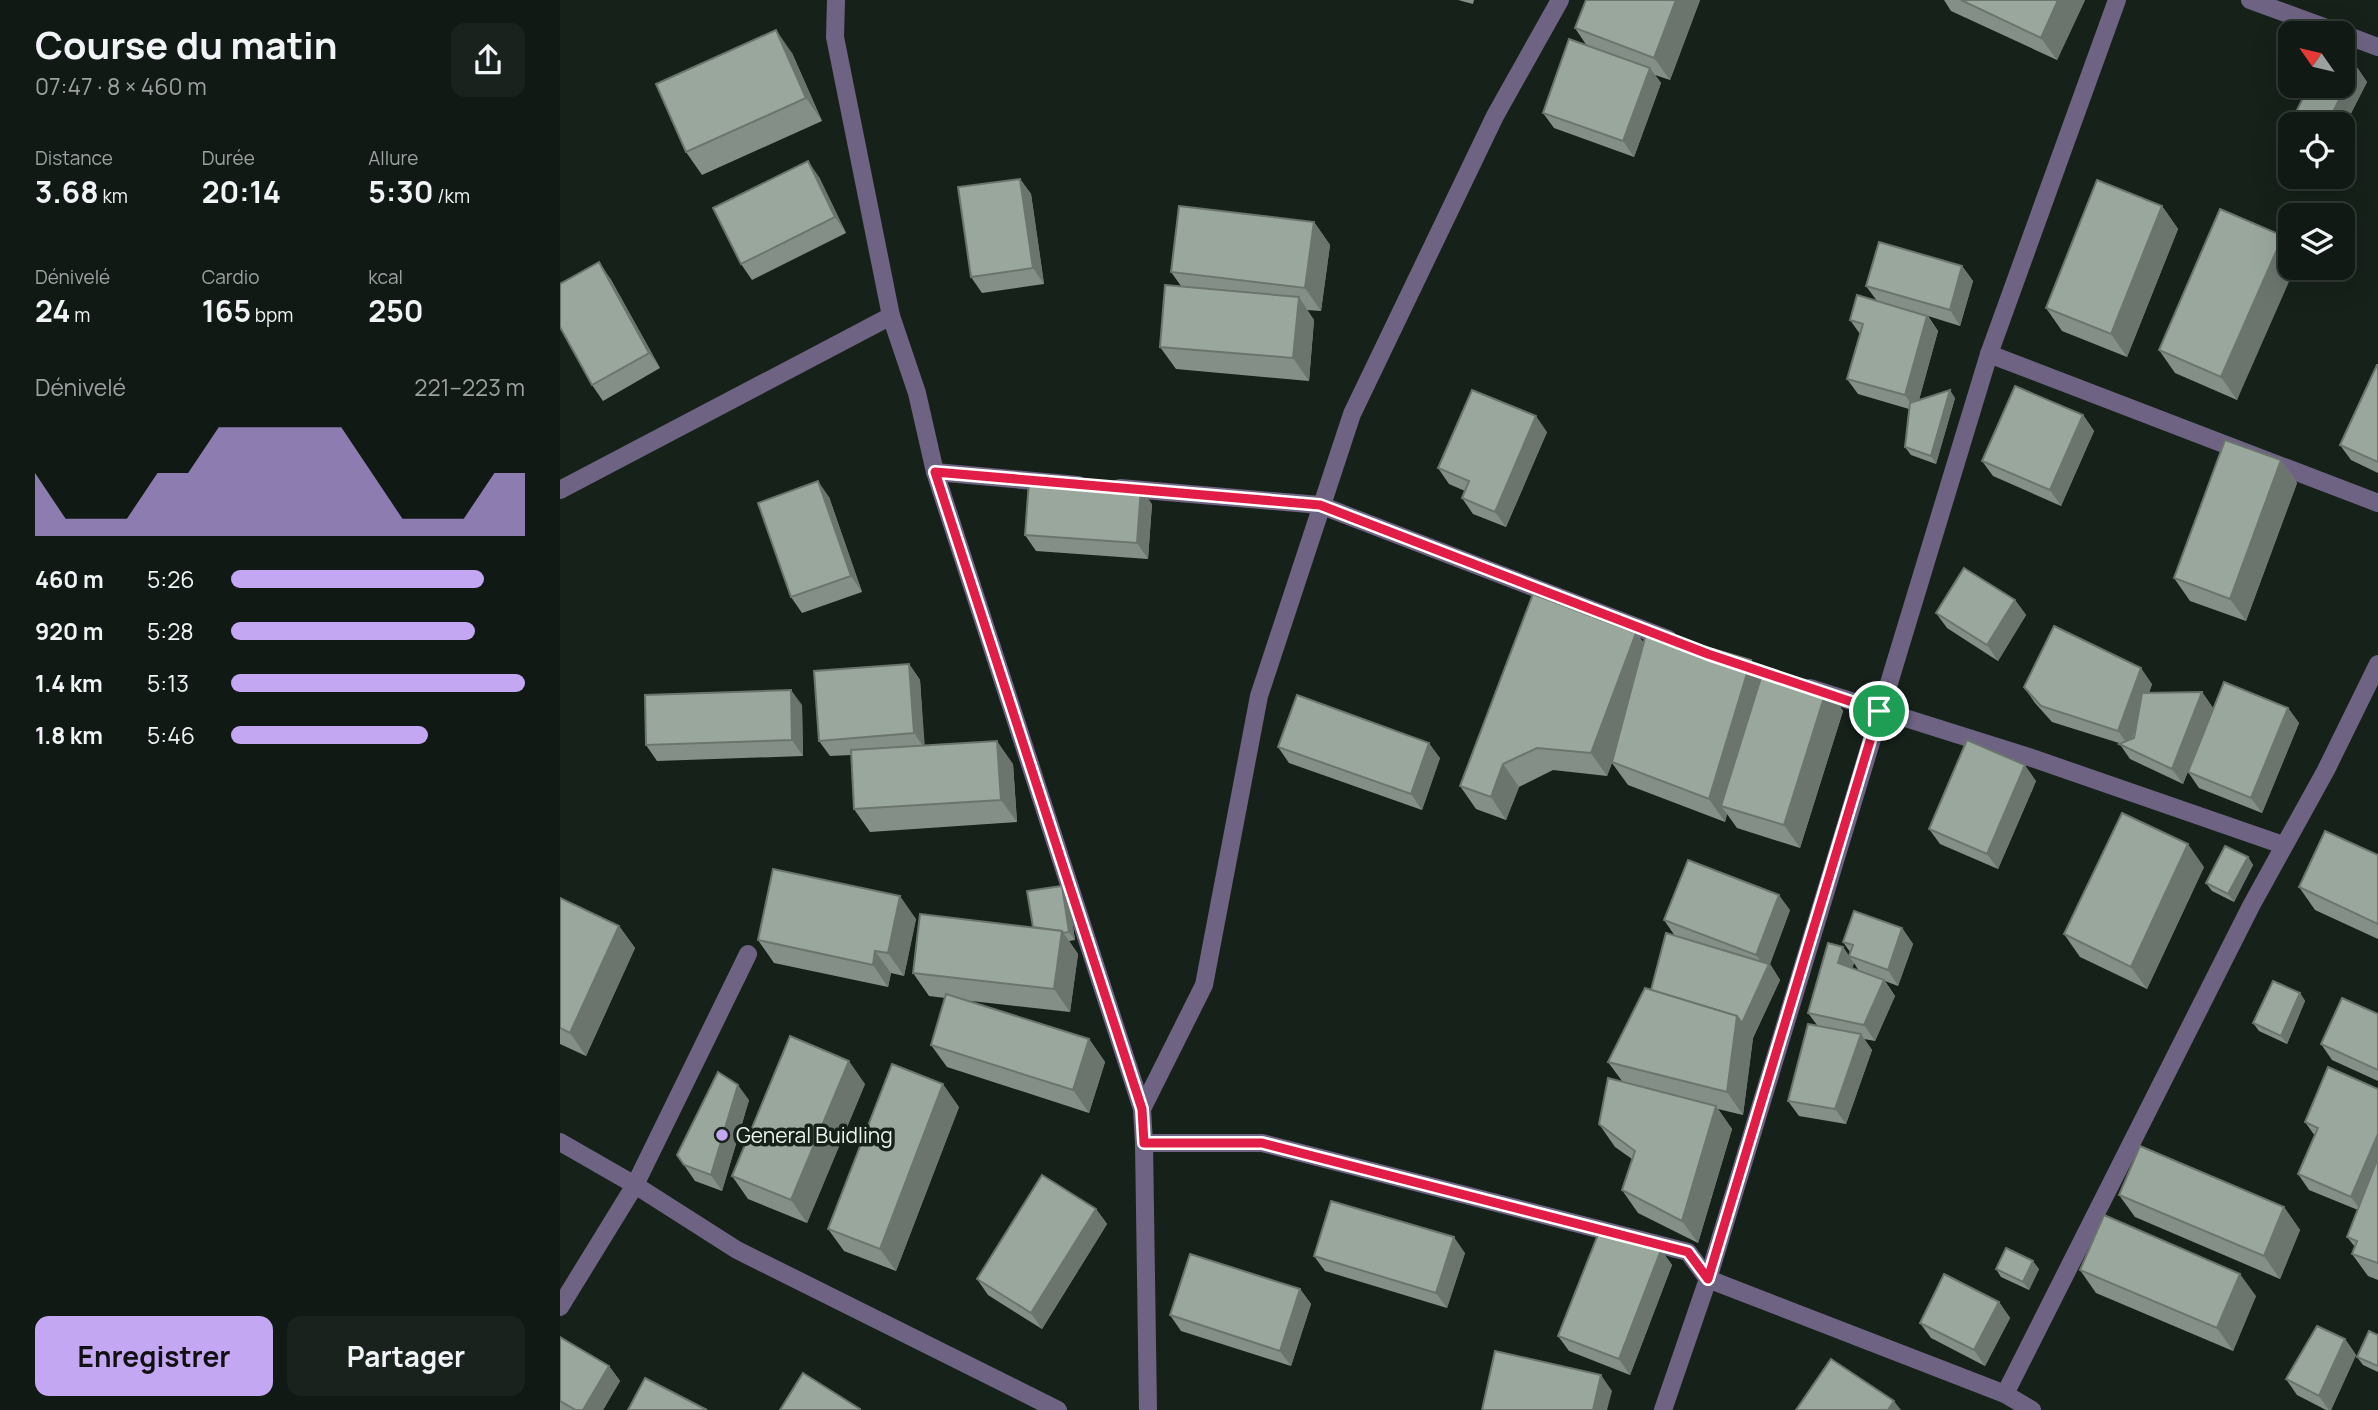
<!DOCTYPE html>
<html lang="fr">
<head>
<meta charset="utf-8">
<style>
	:root { --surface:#101914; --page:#19221d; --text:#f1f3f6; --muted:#9ca0a0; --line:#303834; --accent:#c3a7f2 }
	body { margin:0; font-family:Manrope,sans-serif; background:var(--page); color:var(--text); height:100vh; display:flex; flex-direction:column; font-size:26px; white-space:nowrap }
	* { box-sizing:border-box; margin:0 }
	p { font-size:23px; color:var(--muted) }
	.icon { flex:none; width:38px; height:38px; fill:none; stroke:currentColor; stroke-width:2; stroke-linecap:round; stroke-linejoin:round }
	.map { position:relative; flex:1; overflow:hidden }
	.panel { display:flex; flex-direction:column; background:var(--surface); width:560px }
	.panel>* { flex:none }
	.needle { width:46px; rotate:304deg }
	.buttons { position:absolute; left:1718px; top:21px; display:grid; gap:14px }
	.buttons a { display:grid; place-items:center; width:77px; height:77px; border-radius:14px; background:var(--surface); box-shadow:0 7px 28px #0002,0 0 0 2px var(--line); font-size:35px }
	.pin { position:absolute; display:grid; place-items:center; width:60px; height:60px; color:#fff; margin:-30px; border:4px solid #fff; border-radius:50%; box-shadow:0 2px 7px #0007 }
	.round { display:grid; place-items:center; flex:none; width:74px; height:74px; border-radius:14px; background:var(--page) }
	.summary { display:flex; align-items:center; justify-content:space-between; height:119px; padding:0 35px }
	h1 { font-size:38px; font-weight:700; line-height:52px }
	.metrics { display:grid; grid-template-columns:repeat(3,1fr); gap:10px; height:119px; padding:7px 35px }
	.metrics div { display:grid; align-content:center }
	.metrics b { font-size:30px; font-weight:700 }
	.metrics small { font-size:19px; font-weight:400 }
	.metrics p { font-size:19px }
	.chart { height:196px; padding:14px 35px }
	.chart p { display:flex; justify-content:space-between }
	.chart svg { width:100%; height:126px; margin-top:7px; fill:var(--accent); opacity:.7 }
	.primary-button { display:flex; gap:14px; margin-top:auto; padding:14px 35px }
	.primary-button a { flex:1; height:80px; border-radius:14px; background:var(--accent); color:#111; font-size:28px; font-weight:700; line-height:80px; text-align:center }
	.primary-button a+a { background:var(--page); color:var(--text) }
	ul { padding:0 35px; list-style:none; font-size:23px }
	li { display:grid; grid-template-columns:112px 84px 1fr; align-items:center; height:52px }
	li i { height:18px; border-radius:9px; background:var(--accent) }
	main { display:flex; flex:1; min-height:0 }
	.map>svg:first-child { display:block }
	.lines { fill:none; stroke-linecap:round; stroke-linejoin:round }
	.street { stroke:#6e6383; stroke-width:18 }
	.wall { fill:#849087; fill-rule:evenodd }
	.shaded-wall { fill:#6b756e }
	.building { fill:#99a79d; stroke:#6b756e; stroke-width:2 }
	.route-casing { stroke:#fff; stroke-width:14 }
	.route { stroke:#e11d48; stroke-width:9 }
	.poi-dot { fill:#c3a7f2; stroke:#16211a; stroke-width:2.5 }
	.labels { text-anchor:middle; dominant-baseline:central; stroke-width:7; stroke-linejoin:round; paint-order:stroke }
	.poi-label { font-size:21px; fill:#ecf3ee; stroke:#16211a; text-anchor:start }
</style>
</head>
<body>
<main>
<section class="panel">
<div class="summary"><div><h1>Course du matin</h1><p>07:47 · 8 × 460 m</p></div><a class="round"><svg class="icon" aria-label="share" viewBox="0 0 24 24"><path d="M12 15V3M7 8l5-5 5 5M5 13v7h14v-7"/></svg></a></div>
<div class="metrics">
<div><p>Distance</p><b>3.68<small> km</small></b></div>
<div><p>Durée</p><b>20:14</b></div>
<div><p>Allure</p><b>5:30<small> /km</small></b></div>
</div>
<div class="metrics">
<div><p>Dénivelé</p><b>24<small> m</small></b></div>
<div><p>Cardio</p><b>165<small> bpm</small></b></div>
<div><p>kcal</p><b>250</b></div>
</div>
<div class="chart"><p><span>Dénivelé</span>221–223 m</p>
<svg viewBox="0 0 160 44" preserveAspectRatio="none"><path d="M0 44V22L10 38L20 38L30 38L40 22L50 22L60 6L70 6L80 6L90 6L100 6L110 22L120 38L130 38L140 38L150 22L160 22V44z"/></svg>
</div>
<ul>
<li><b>460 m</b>5:26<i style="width:86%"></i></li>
<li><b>920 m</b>5:28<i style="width:83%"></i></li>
<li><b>1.4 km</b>5:13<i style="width:100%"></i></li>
<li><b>1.8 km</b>5:46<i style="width:67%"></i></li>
</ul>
<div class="primary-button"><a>Enregistrer</a><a>Partager</a></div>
</section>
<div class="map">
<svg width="1818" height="1410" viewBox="0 0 1818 1410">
	<rect width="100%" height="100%" fill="#16211a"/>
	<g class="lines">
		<g class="street">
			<polyline points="276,0 275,37 331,316 357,393 375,472 582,1109 584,1143 588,1410"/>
			<polyline points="1690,0 1780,33"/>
			<polyline points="1783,34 1818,47"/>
			<polyline points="1429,354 1818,503"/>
			<polyline points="375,472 518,485"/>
			<polyline points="560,488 760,505 1108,639"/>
			<polyline points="0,490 331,316"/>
			<polyline points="1250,688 1466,756 1723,845"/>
			<polyline points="582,1109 644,985 699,696 792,414 935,116 1000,0"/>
			<polyline points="0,1142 75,1185 177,1250 498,1410"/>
			<polyline points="584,1143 702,1143 1128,1252 1148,1279 1445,1394 1472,1410"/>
			<polyline points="0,1307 75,1185 188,954"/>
			<polyline points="1445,1394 1691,906 1766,770 1818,664"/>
			<polyline points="1103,1410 1148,1279 1429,354 1557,0"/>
		</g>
	</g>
	<g class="wall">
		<polygon points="898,0 914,0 913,4"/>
		<polygon points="1140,0 1110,80 1095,75 1101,83 1074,157 994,128 983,113 1027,46 1015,28"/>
		<polygon points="1384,0 1525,0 1497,60 1391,11"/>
		<polygon points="232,53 262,121 142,175 126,152"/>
		<polygon points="1796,66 1807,82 1783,129 1783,124 1737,124 1733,118"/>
		<polygon points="259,177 286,233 192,280 181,264"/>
		<polygon points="460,179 471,194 484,284 422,293 411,277"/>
		<polygon points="1602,206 1618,229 1567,357 1502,331 1486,308"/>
		<polygon points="754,222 770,245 761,311 747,310 754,320 749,381 616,369 600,347 621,286 611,272"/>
		<polygon points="1723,236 1731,247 1677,400 1615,373 1599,350"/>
		<polygon points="1402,266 1413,281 1400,326 1368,316 1378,331 1359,400 1395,398 1376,464 1351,455 1345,447 1349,409 1298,394 1287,379 1300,334 1290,320 1317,301 1306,286"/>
		<polygon points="50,278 100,368 43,401 32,385"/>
		<polygon points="1818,365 1818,473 1791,460 1780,445"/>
		<polygon points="1523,415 1534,431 1501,506 1433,476 1422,461"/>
		<polygon points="987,432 946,527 913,514 902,498 905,491 889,484 878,468"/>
		<polygon points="1721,460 1737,483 1686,621 1630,601 1614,578"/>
		<polygon points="269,497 302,592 242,613 231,597"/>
		<polygon points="592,504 588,559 476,551 465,535"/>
		<polygon points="1455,600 1466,615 1438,661 1387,628 1376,613"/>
		<polygon points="1076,633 1084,643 1202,676 1267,688 1283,711 1240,848 1177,828 1167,814 1165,822 1068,785 1052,763 1047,776 993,770 959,787 946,820 916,809 900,786"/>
		<polygon points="349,664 360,680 364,745 453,764 457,822 310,832 294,809 291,755 270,756 259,741"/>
		<polygon points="1592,684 1589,693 1642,692 1653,708 1623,784 1570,759 1559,743 1492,722 1475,703 1464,687"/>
		<polygon points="242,705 243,756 97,761 86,745"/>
		<polygon points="1728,708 1739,723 1702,813 1639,788 1628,772"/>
		<polygon points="718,747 880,758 862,810 729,763"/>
		<polygon points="1476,781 1438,869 1380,844 1369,829"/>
		<polygon points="1818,855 1818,939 1755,910 1739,887"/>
		<polygon points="1688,857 1693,865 1674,902 1652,891 1646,883"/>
		<polygon points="1644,867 1587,989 1520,957 1504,934"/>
		<polygon points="502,886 508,894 515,940 509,941 518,954 510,1012 402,1000 529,1039 545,1062 529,1113 387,1067 371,1045 385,998 369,996 353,973 473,927"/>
		<polygon points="0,898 59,926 75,948 26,1056 0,1044"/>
		<polygon points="1230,910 1210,964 1220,980 1193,1038 1183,1115 1158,1109 1172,1129 1138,1243 1078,1213 1062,1190 1072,1159 1055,1147 1039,1124 1062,1081 1048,1062 1091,990 1115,936 1104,920"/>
		<polygon points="356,919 344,976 331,973 328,987 214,963 198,940"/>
		<path d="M1342 928 1353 944 1338 986 1325 981 1335 996 1315 1041 1304 1039 1312 1050 1286 1124 1239 1116 1228 1101 1257 1025 1248 1013 1283 947 1289 956 1290 952 1283 942ZM1294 963 1299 971 1292 968Z"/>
		<polygon points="1740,993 1745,1001 1727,1044 1699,1031 1693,1023"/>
		<polygon points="1818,1014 1818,1081 1772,1060 1761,1044"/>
		<polygon points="305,1084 247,1223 188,1199 172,1176"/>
		<polygon points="1818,1089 1818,1280 1808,1276 1792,1254 1795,1247 1787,1237 1798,1210 1749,1190 1738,1174 1755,1136 1745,1122"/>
		<polygon points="189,1100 162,1191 135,1181 117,1155"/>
		<polygon points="399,1107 336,1271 284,1251 268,1229"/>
		<polygon points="1559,1195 1724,1207 1740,1230 1720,1279 1575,1217"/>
		<polygon points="536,1209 547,1224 482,1329 428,1295 417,1279"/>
		<polygon points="1101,1250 1112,1265 1070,1375 1009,1351 998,1336"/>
		<polygon points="905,1253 887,1308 765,1271 754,1256"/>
		<polygon points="1436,1269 1479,1269 1469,1290 1441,1277"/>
		<polygon points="1520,1270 1696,1296 1673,1351 1536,1293"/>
		<polygon points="740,1289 751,1304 731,1366 621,1331 610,1315"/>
		<polygon points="1439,1302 1450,1318 1425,1366 1371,1338 1360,1323"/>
		<polygon points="1818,1335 1818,1372 1803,1365 1797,1357"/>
		<polygon points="0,1337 49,1366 60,1381 43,1410 0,1410"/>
		<polygon points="1785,1339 1796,1355 1771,1410 1766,1410 1737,1395 1726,1379"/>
	</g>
	<g class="shaded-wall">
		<polygon points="1116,0 1140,0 1110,80 1094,58"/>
		<polygon points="1498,0 1525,0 1497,60 1481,38"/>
		<polygon points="216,30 232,53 262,121 246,98"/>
		<polygon points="1796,66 1807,82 1783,129 1783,124 1767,124"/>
		<polygon points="1090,68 1101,83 1074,157 1063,141"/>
		<polygon points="248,161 259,177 286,233 275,217"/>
		<polygon points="460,179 471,194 484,284 473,268"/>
		<polygon points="1602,206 1618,229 1567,357 1551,334"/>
		<polygon points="754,222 770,245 761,311 745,288"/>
		<polygon points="1723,236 1731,247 1731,268 1735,268 1677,400 1661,377"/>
		<polygon points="39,262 50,278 100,368 89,353"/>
		<polygon points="1402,266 1413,281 1400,326 1390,310"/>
		<polygon points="739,297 754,320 749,381 733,358"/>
		<polygon points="1367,316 1378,331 1356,411 1345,395"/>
		<polygon points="1390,390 1395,398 1376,464 1371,456"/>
		<polygon points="1523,415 1534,431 1501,506 1490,490"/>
		<polygon points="976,416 987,432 946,527 935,512"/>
		<polygon points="1721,460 1737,483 1686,621 1670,599"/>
		<polygon points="258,481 269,497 302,592 291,576"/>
		<polygon points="581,488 592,504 588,559 577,543"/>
		<polygon points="1455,600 1466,615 1438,661 1427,645"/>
		<polygon points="1076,633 1092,656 1047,776 1031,753"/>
		<polygon points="1191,660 1207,683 1161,806 1167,814 1165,822 1149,799"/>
		<polygon points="349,664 360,680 365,749 354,733"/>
		<polygon points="1581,668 1592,684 1569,746 1558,731"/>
		<polygon points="1267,688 1283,711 1240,848 1224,825"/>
		<polygon points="231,690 242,705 243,756 232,740"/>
		<polygon points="1642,692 1653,708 1623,784 1612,769"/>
		<polygon points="1728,708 1739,723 1702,813 1691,798"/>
		<polygon points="437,741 453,764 457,822 441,800"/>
		<polygon points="869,743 880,758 862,810 851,794"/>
		<polygon points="943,764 959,787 946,820 931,797"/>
		<polygon points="1465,765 1476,781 1438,869 1427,854"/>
		<polygon points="1628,844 1644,867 1587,989 1571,967"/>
		<polygon points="1688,857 1693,865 1674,902 1668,894"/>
		<polygon points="502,886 508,894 515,940 509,932"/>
		<polygon points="1219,895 1230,910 1210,964 1220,980 1193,1038 1183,1115 1167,1092 1177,1016 1207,970 1196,955"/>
		<polygon points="340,896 356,919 344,976 328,953"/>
		<polygon points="59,926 75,948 26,1056 10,1033"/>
		<polygon points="1342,928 1353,944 1338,986 1328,970"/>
		<polygon points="502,931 518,954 510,1012 494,989"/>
		<polygon points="1283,947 1294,963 1289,978 1278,963"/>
		<polygon points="315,951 331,973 328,987 313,965"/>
		<polygon points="1324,980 1335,996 1315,1041 1304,1025"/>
		<polygon points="1740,993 1745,1001 1727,1044 1721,1036"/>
		<polygon points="1301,1034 1312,1050 1286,1124 1275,1109"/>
		<polygon points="529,1039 545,1062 529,1113 513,1090"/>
		<polygon points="289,1061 305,1084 247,1223 231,1200"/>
		<polygon points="383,1084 399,1107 336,1271 320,1249"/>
		<polygon points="178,1085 189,1100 162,1191 151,1175"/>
		<polygon points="1156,1106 1172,1129 1138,1243 1122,1221"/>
		<polygon points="1818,1134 1818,1175 1802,1212 1791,1197"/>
		<polygon points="1724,1207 1740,1230 1720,1279 1704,1256"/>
		<polygon points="536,1209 547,1224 482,1329 471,1313"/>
		<polygon points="894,1237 905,1253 887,1308 876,1293"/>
		<polygon points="1101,1250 1112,1265 1070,1375 1059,1359"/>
		<polygon points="1473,1261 1479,1269 1469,1290 1463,1282"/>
		<polygon points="1680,1274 1696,1296 1673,1351 1657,1328"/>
		<polygon points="740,1289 751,1304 731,1366 720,1351"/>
		<polygon points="1439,1302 1450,1318 1425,1366 1414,1350"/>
		<polygon points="1785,1339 1796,1355 1771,1410 1769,1410 1759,1396"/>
		<polygon points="49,1366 60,1381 43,1410 23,1410"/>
		<polygon points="1041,1375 1052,1391 1047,1410 1033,1410"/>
		<polygon points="1334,1401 1341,1410 1328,1410"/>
	</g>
	<g class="building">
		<polygon points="1026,0 1116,0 1094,58 1015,28"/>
		<polygon points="1401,0 1498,0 1481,38"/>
		<polygon points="216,30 246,98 126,152 96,84"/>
		<polygon points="1009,39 1090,68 1063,141 983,113"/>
		<polygon points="1783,60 1796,66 1767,124 1745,124 1733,118 1749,86 1783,86"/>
		<polygon points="248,161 275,217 181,264 153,208"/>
		<polygon points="460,179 473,268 411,277 398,187"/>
		<polygon points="1537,180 1602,206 1551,334 1486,308"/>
		<polygon points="619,206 754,222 745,288 611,272"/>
		<polygon points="1660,209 1723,236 1661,377 1599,350"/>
		<polygon points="1319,242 1402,266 1390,310 1306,286"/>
		<polygon points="39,262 89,353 32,385 0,327 0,284"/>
		<polygon points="605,285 739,297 733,358 600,347"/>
		<polygon points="1297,295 1367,316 1345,395 1287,379 1303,324 1290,320"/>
		<polygon points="1817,365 1818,365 1818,462 1780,445"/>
		<polygon points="1455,386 1523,415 1490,490 1422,461"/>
		<polygon points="912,390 976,416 935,512 902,498 909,481 878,468"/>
		<polygon points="1390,390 1371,456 1345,447 1350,403"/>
		<polygon points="1665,440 1721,460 1670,599 1614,578"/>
		<polygon points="258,481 291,576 231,597 198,503"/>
		<polygon points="469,481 581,488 577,543 465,535"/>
		<polygon points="1404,568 1455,600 1427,645 1376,613"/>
		<polygon points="973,594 1076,633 1031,753 977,748 943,764 931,797 900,786"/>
		<polygon points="1494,626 1581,668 1558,731 1481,706 1464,687"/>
		<polygon points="1087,630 1191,660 1149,799 1052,762"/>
		<polygon points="349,664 354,733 259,741 254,671"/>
		<polygon points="1204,668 1267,688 1224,825 1161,806"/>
		<polygon points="1664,682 1728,708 1691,798 1628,772"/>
		<polygon points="231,690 232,740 86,745 85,695"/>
		<polygon points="1642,692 1612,769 1559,744 1574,738 1582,693"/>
		<polygon points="737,695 869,743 851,794 718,747"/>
		<polygon points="1407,740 1465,765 1427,854 1369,829"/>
		<polygon points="437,741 441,800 294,809 291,750"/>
		<polygon points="1562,813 1628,844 1571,967 1504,934"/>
		<polygon points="1765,831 1818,855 1818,924 1739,887"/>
		<polygon points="1665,846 1688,857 1668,894 1646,883"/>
		<polygon points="1128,860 1219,895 1196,955 1104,920"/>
		<polygon points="213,869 340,896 328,953 315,951 313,965 198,940"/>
		<polygon points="502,886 509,932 503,933 502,931 473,927 467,891"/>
		<polygon points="0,898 59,926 10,1033 0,1028"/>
		<polygon points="1294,911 1342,928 1328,970 1289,956 1293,945 1283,942"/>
		<polygon points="360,914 502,931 494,989 353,973"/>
		<polygon points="1106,933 1209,964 1182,1023 1177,1016 1091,990"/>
		<polygon points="1268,943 1283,947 1278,963 1324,980 1304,1025 1248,1013"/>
		<polygon points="1713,981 1740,993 1721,1036 1693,1023"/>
		<polygon points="1085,988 1177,1016 1167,1092 1048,1062"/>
		<polygon points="386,994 529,1039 513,1090 371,1045"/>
		<polygon points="1782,998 1818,1014 1818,1070 1761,1044"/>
		<polygon points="1248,1024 1301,1034 1275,1109 1228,1101"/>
		<polygon points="230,1036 289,1061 231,1200 172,1176"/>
		<polygon points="332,1064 383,1084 320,1249 268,1229"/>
		<polygon points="1768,1067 1818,1089 1818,1134 1791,1197 1738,1174 1758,1128 1745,1122"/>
		<polygon points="158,1072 178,1085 151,1175 124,1165 117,1155"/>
		<polygon points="1048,1078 1156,1106 1122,1221 1062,1190 1075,1151 1039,1124"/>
		<polygon points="1580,1146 1724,1207 1704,1256 1559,1195"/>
		<polygon points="1818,1158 1818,1263 1792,1254 1797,1241 1787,1237"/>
		<polygon points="482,1175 536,1209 471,1313 417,1279"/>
		<polygon points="771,1201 894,1237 876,1293 754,1256"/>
		<polygon points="1544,1215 1680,1274 1657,1328 1520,1270"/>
		<polygon points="1041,1227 1101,1250 1059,1359 998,1336"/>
		<polygon points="1446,1248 1473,1261 1463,1282 1436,1269"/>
		<polygon points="630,1254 740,1289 720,1351 610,1315"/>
		<polygon points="1384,1274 1439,1302 1414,1350 1360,1323"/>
		<polygon points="1757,1326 1785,1339 1759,1396 1726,1379"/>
		<polygon points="1809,1331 1818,1335 1818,1366 1797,1357"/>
		<polygon points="0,1337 49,1366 23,1410 16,1410 0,1401"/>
		<polygon points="935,1351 1041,1375 1033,1410 922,1410"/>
		<polygon points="1271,1359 1334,1401 1328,1410 1236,1410"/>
		<polygon points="243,1373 300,1409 300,1410 220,1410"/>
		<polygon points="85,1378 147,1410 68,1410"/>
	</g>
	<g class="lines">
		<defs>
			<polygon id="route" points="375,472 760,505 1148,654 1319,711 1148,1279 1128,1252 702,1143 584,1143 582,1109"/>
		</defs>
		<use href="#route" class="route-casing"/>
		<use href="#route" class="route"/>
	</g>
	<circle class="poi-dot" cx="162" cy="1135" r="7"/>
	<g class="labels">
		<g class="poi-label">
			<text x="176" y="1135">General Buidling</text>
		</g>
	</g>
</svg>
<div class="buttons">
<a><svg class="needle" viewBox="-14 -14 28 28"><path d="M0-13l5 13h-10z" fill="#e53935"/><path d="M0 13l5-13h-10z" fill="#9ca0a0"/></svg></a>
<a><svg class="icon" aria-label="locate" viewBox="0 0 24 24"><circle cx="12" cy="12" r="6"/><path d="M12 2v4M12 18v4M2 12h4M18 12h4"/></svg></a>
<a><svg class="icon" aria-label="layers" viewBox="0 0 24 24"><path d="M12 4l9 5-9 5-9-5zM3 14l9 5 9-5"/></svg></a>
</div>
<div class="pin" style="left:1319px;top:711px;background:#1e9e55"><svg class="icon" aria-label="arrive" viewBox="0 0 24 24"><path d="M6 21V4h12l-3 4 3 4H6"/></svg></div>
</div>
</main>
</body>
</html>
